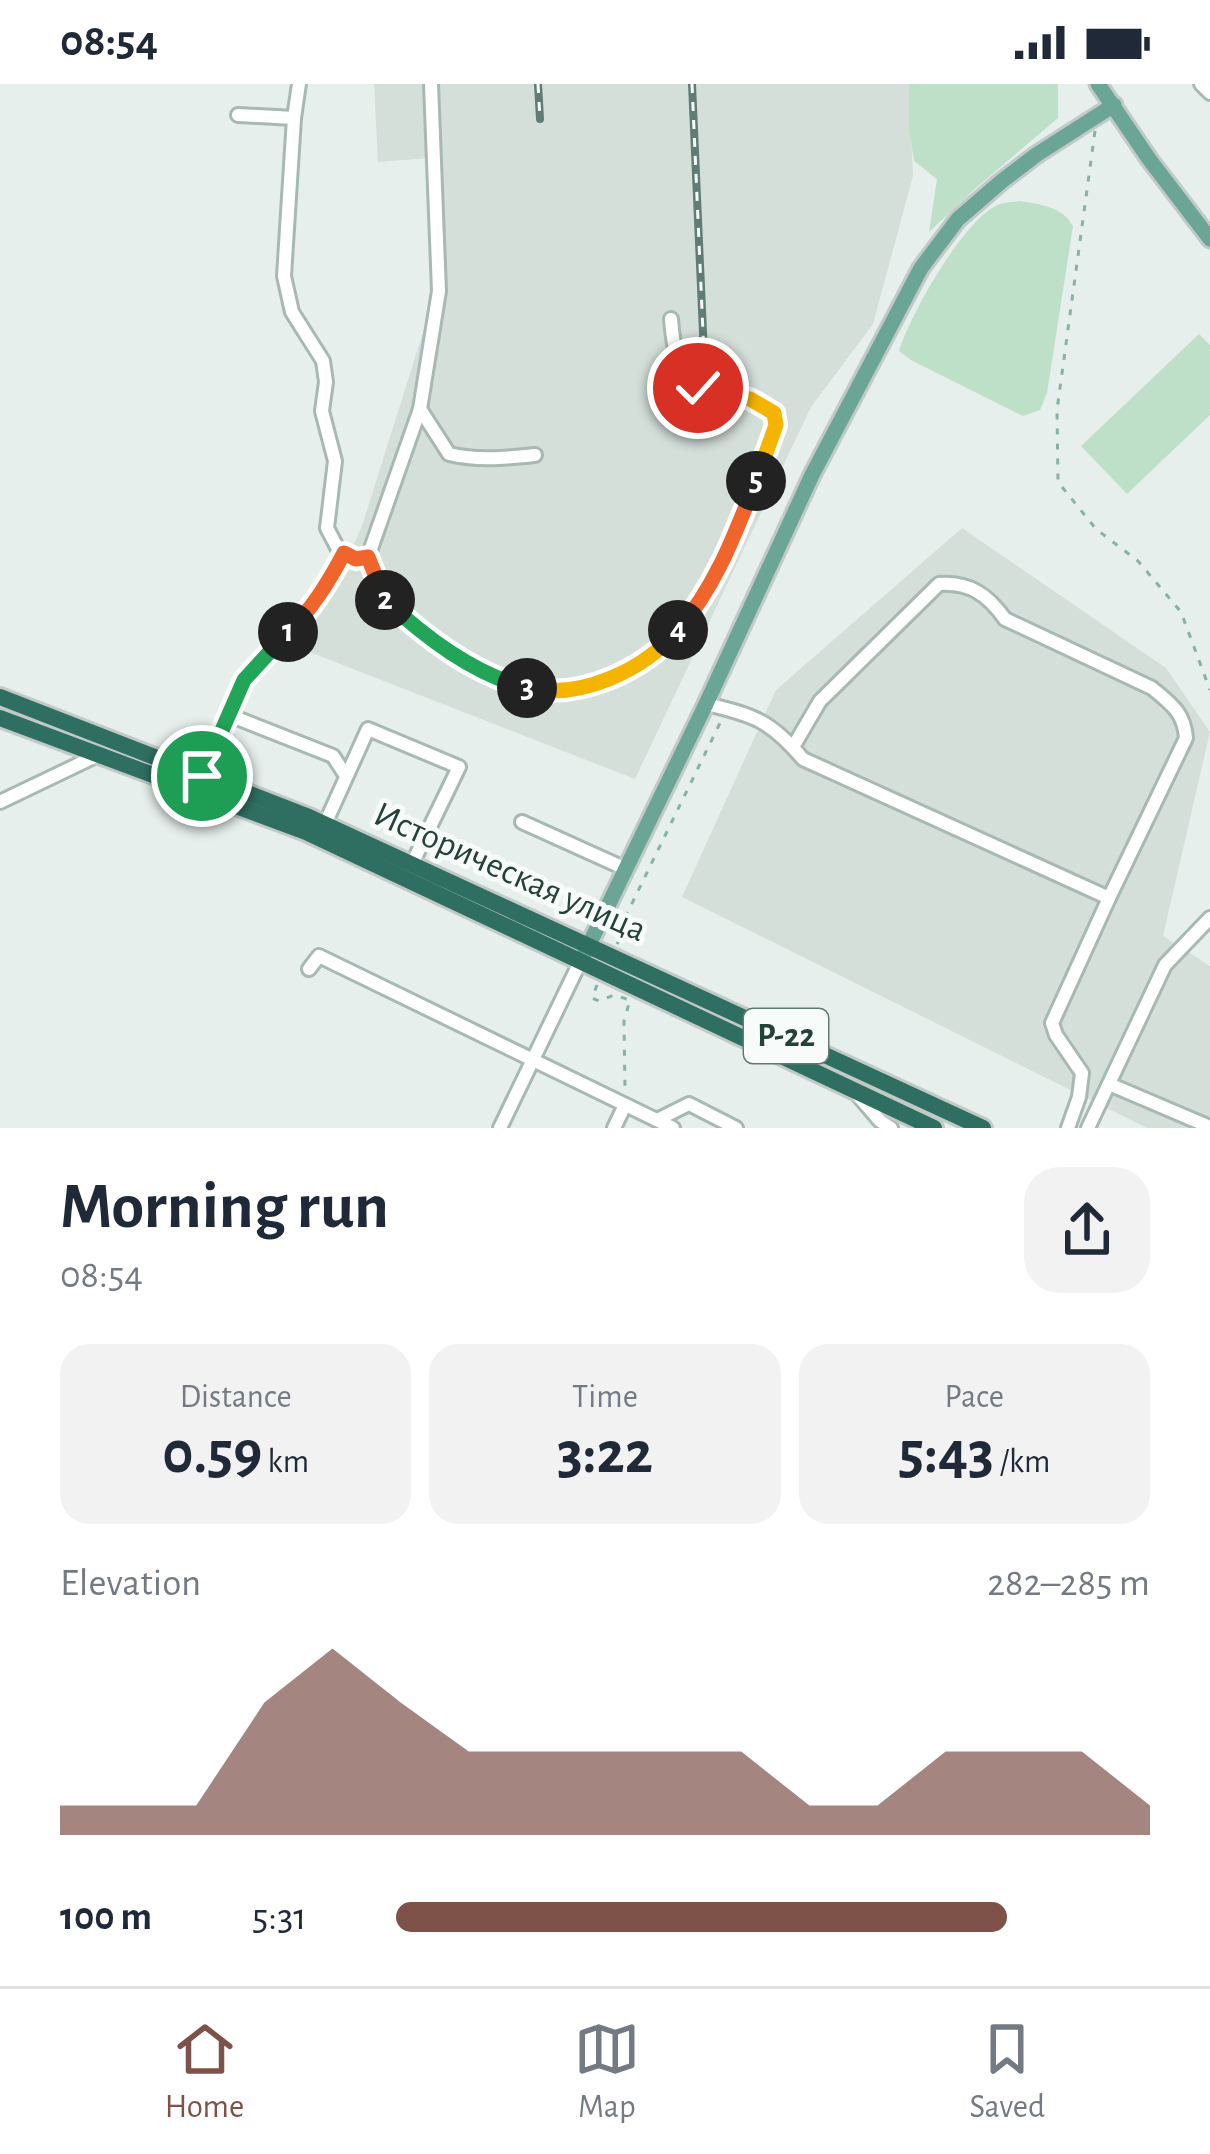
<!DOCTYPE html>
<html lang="en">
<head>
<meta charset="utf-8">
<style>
	:root { --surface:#fff; --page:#f2f2f3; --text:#1f2937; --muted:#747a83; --line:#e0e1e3; --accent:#7f5249 }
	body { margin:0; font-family:"Alegreya Sans",sans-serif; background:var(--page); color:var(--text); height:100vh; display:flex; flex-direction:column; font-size:45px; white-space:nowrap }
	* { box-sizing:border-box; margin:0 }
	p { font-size:39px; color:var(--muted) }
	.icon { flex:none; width:66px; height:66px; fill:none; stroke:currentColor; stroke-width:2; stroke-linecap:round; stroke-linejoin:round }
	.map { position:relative; height:1044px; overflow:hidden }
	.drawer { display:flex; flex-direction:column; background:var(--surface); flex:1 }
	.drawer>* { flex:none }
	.pin { position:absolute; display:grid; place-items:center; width:102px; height:102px; color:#fff; margin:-51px; border:6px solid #fff; border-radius:50%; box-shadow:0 3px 12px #0007 }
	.km { position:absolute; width:60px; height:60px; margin:-30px; border-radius:50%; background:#222; color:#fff; font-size:33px; line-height:60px; text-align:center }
	.round { display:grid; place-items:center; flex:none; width:126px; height:126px; border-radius:36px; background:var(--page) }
	.summary { display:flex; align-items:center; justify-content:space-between; height:204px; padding:0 60px }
	h1 { font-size:66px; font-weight:700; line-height:90px }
	.metrics { display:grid; grid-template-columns:repeat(3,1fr); gap:18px; height:204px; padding:12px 60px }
	.metrics div { display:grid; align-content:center; border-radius:30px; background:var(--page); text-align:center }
	.metrics b { font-size:60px; font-weight:700 }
	.metrics small { font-size:33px; font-weight:400 }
	.metrics p { font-size:33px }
	.chart { height:336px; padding:24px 60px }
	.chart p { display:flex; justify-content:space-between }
	.chart svg { width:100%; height:216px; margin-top:12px; fill:var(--accent); opacity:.7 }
	ul { padding:0 60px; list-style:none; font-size:39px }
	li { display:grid; grid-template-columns:192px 144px 1fr; align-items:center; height:90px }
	li i { height:30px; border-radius:15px; background:var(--accent) }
	.status { display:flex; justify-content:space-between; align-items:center; height:84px; padding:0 60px; background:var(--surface); direction:ltr }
	.status svg { height:33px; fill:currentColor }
	.tab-bar { display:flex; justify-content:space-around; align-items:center; height:168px; border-top:3px solid var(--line); background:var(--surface); font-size:33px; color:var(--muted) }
	.tab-bar a { display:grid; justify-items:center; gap:6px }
	.tab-bar .on { color:var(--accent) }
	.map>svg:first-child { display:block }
	.built { fill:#d4dfda }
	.green { fill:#bfe0c8 }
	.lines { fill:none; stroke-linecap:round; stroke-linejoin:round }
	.minor-casing { stroke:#a8b8b2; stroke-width:18 }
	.major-casing { stroke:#c2cac8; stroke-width:21 }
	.highway-casing { stroke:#c2cac8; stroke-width:22 }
	.path { stroke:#86b3a5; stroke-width:3; stroke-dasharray:6 9; stroke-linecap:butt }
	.minor { stroke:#fff; stroke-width:12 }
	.major { stroke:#6aa596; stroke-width:15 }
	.highway { stroke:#2f6f62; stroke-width:16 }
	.rail-casing { stroke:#5f7d75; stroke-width:8 }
	.rail { stroke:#f7fbf9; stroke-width:3; stroke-dasharray:9; stroke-linecap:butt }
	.split-1-casing { stroke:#fff; stroke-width:24 }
	.split-2-casing { stroke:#fff; stroke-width:24 }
	.split-3-casing { stroke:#fff; stroke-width:24 }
	.split-4-casing { stroke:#fff; stroke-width:24 }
	.split-5-casing { stroke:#fff; stroke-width:24 }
	.split-6-casing { stroke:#fff; stroke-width:24 }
	.split-1 { stroke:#22a559; stroke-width:15 }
	.split-2 { stroke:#f0652b; stroke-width:15 }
	.split-3 { stroke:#22a559; stroke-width:15 }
	.split-4 { stroke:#f5b400; stroke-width:15 }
	.split-5 { stroke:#f0652b; stroke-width:15 }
	.split-6 { stroke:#f5b400; stroke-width:15 }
	.labels { text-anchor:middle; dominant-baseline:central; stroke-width:10; stroke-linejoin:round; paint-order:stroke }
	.shield { fill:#f7fbf9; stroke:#637a73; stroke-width:3 }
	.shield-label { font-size:33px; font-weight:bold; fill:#24423a }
	.street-label { font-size:36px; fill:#24423a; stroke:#f7fbf9 }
</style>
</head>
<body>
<div class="status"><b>08:54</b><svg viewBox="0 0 49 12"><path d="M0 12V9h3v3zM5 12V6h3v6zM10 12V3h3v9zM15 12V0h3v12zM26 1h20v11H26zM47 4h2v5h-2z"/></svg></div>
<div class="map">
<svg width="1210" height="1044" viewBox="0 0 1210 1044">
	<rect width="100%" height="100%" fill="#e6efeb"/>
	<g class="built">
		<polygon points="374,0 909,0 913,92 873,240 811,323 635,695 289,560 340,491 362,442 431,223 430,74 378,78"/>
		<polygon points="962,444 1166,584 1210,648 1163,852 1210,882 1210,1044 1147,1044 682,813 776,606"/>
	</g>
	<g class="green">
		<polygon points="909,0 1058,0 1058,34 976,104 929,148 937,95 914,77 909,44"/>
		<path d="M1019 117C1039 120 1062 122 1073 142L1047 309 1040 326 1023 332 911 276 899 267C909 233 965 132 1000 120 1006 118 1012 118 1019 117Z"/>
		<polygon points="1199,250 1210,261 1210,331 1127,410 1081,362"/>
	</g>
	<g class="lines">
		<defs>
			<g id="minor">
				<path d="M431 0 439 207 420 325 368 473 384 515 409 538 448 567 499 597 536 606 568 605 601 598 631 585 664 563 692 529 718 487 777 341 774 329C716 285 679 340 671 235"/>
				<polyline points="1201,0 1210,9"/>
				<polyline points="238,31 294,34 299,0"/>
				<polyline points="294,34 284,192 292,228 323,277 326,298 322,327 335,377 327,444 338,465 356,475 368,473"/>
				<path d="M420 325 449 370C478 377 505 374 535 371"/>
				<path d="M706 620C754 631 771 637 803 675L1109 814 1052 939 1056 951 1082 989 1079 1013 1068 1044"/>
				<polyline points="229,631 333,672 346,692"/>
				<path d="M793 663 820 617 939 500C970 498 988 511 1005 535L1152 604C1171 620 1184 628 1186 654L1109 814"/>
				<polyline points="202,692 244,596"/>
				<polyline points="0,718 98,671"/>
				<polyline points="522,738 626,785"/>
				<polyline points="325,740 368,645 459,683 412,780"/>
				<polyline points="309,885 319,872 673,1044"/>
				<polyline points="1109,1000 1210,1043"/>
				<polyline points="856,1009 880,1037 891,1044"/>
				<polyline points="657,1036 689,1020 736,1044"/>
				<polyline points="500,1044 580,878"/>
				<polyline points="614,1044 625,1021"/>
				<polyline points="1088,1044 1165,881 1210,834"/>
			</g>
			<g id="major">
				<polyline points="1098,0 1149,75 1210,155"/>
				<polyline points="583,873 706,620 812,391 921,184 958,135 1002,97 1036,71 1114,21"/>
			</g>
			<g id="highway">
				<polyline points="0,613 309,733 983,1044"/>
				<polyline points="0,634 306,748 934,1044"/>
			</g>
		</defs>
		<use href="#minor" class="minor-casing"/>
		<use href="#major" class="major-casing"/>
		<use href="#highway" class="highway-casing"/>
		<g class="path">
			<polyline points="1095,47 1057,326 1058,398 1096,445 1138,477 1181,528 1210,606"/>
			<polyline points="251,590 305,532 338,481"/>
			<polyline points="617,860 621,853 618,848 721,637"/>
			<polyline points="597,901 592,914 599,917 614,911 630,916 624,937 625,1007"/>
		</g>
		<use href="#minor" class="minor"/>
		<use href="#major" class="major"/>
		<use href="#highway" class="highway"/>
		<defs>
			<g id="rail">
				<polyline points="538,0 540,35"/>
				<polyline points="692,0 704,271"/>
			</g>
		</defs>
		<use href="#rail" class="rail-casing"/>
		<use href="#rail" class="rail"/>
	</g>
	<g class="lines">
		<defs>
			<polyline id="split-1" points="202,692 244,596 288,548"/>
			<path id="split-2" d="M288 548C312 525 328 499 344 469L356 475 368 473 385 516"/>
			<path id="split-3" d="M385 516C425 553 473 590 527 604"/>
			<path id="split-4" d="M527 604C581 616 644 586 678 546"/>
			<path id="split-5" d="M678 546C716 502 735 450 756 397"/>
			<polyline id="split-6" points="698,304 750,315 774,329 776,341 756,397"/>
		</defs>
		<use href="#split-1" class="split-1-casing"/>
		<use href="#split-2" class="split-2-casing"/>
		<use href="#split-3" class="split-3-casing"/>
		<use href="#split-4" class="split-4-casing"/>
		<use href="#split-5" class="split-5-casing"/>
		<use href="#split-6" class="split-6-casing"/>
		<use href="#split-1" class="split-1"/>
		<use href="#split-2" class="split-2"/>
		<use href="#split-3" class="split-3"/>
		<use href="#split-4" class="split-4"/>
		<use href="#split-5" class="split-5"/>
		<use href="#split-6" class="split-6"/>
	</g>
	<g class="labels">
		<rect class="shield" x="744" y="925" width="84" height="54" rx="9"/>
		<g class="shield-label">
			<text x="786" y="952">Р-22</text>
		</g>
		<g class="street-label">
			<text transform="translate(510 788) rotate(24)">Историческая улица</text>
		</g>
	</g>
</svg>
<div class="pin" style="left:202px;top:692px;background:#1e9e55"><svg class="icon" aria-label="arrive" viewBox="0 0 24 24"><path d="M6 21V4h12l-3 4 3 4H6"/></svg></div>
<div class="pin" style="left:698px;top:304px;background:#d93025"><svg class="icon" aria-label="check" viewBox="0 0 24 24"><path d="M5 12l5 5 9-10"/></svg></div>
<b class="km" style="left:288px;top:548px">1</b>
<b class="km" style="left:385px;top:516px">2</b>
<b class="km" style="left:527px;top:604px">3</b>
<b class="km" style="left:678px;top:546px">4</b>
<b class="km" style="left:756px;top:397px">5</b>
</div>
<section class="drawer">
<div class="summary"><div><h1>Morning run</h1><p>08:54</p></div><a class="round"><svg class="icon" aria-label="share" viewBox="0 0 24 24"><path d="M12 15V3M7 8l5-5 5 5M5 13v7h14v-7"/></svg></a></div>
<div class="metrics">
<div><p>Distance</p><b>0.59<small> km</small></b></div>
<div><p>Time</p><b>3:22</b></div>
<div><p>Pace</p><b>5:43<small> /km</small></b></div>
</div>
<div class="chart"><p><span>Elevation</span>282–285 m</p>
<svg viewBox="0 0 160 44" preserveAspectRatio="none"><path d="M0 44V38L10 38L20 38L30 17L40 6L50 17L60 27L70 27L80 27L90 27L100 27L110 38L120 38L130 27L140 27L150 27L160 38V44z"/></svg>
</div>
<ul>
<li><b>100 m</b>5:31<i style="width:81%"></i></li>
</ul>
</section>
<nav class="tab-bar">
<a class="on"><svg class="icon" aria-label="home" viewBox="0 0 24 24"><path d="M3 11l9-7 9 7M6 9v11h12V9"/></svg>Home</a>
<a><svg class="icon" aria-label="map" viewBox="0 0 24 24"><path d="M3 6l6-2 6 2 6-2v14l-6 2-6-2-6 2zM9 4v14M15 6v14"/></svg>Map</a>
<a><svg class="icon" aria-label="saved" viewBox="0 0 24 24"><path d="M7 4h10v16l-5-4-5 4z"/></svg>Saved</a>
</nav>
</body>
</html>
